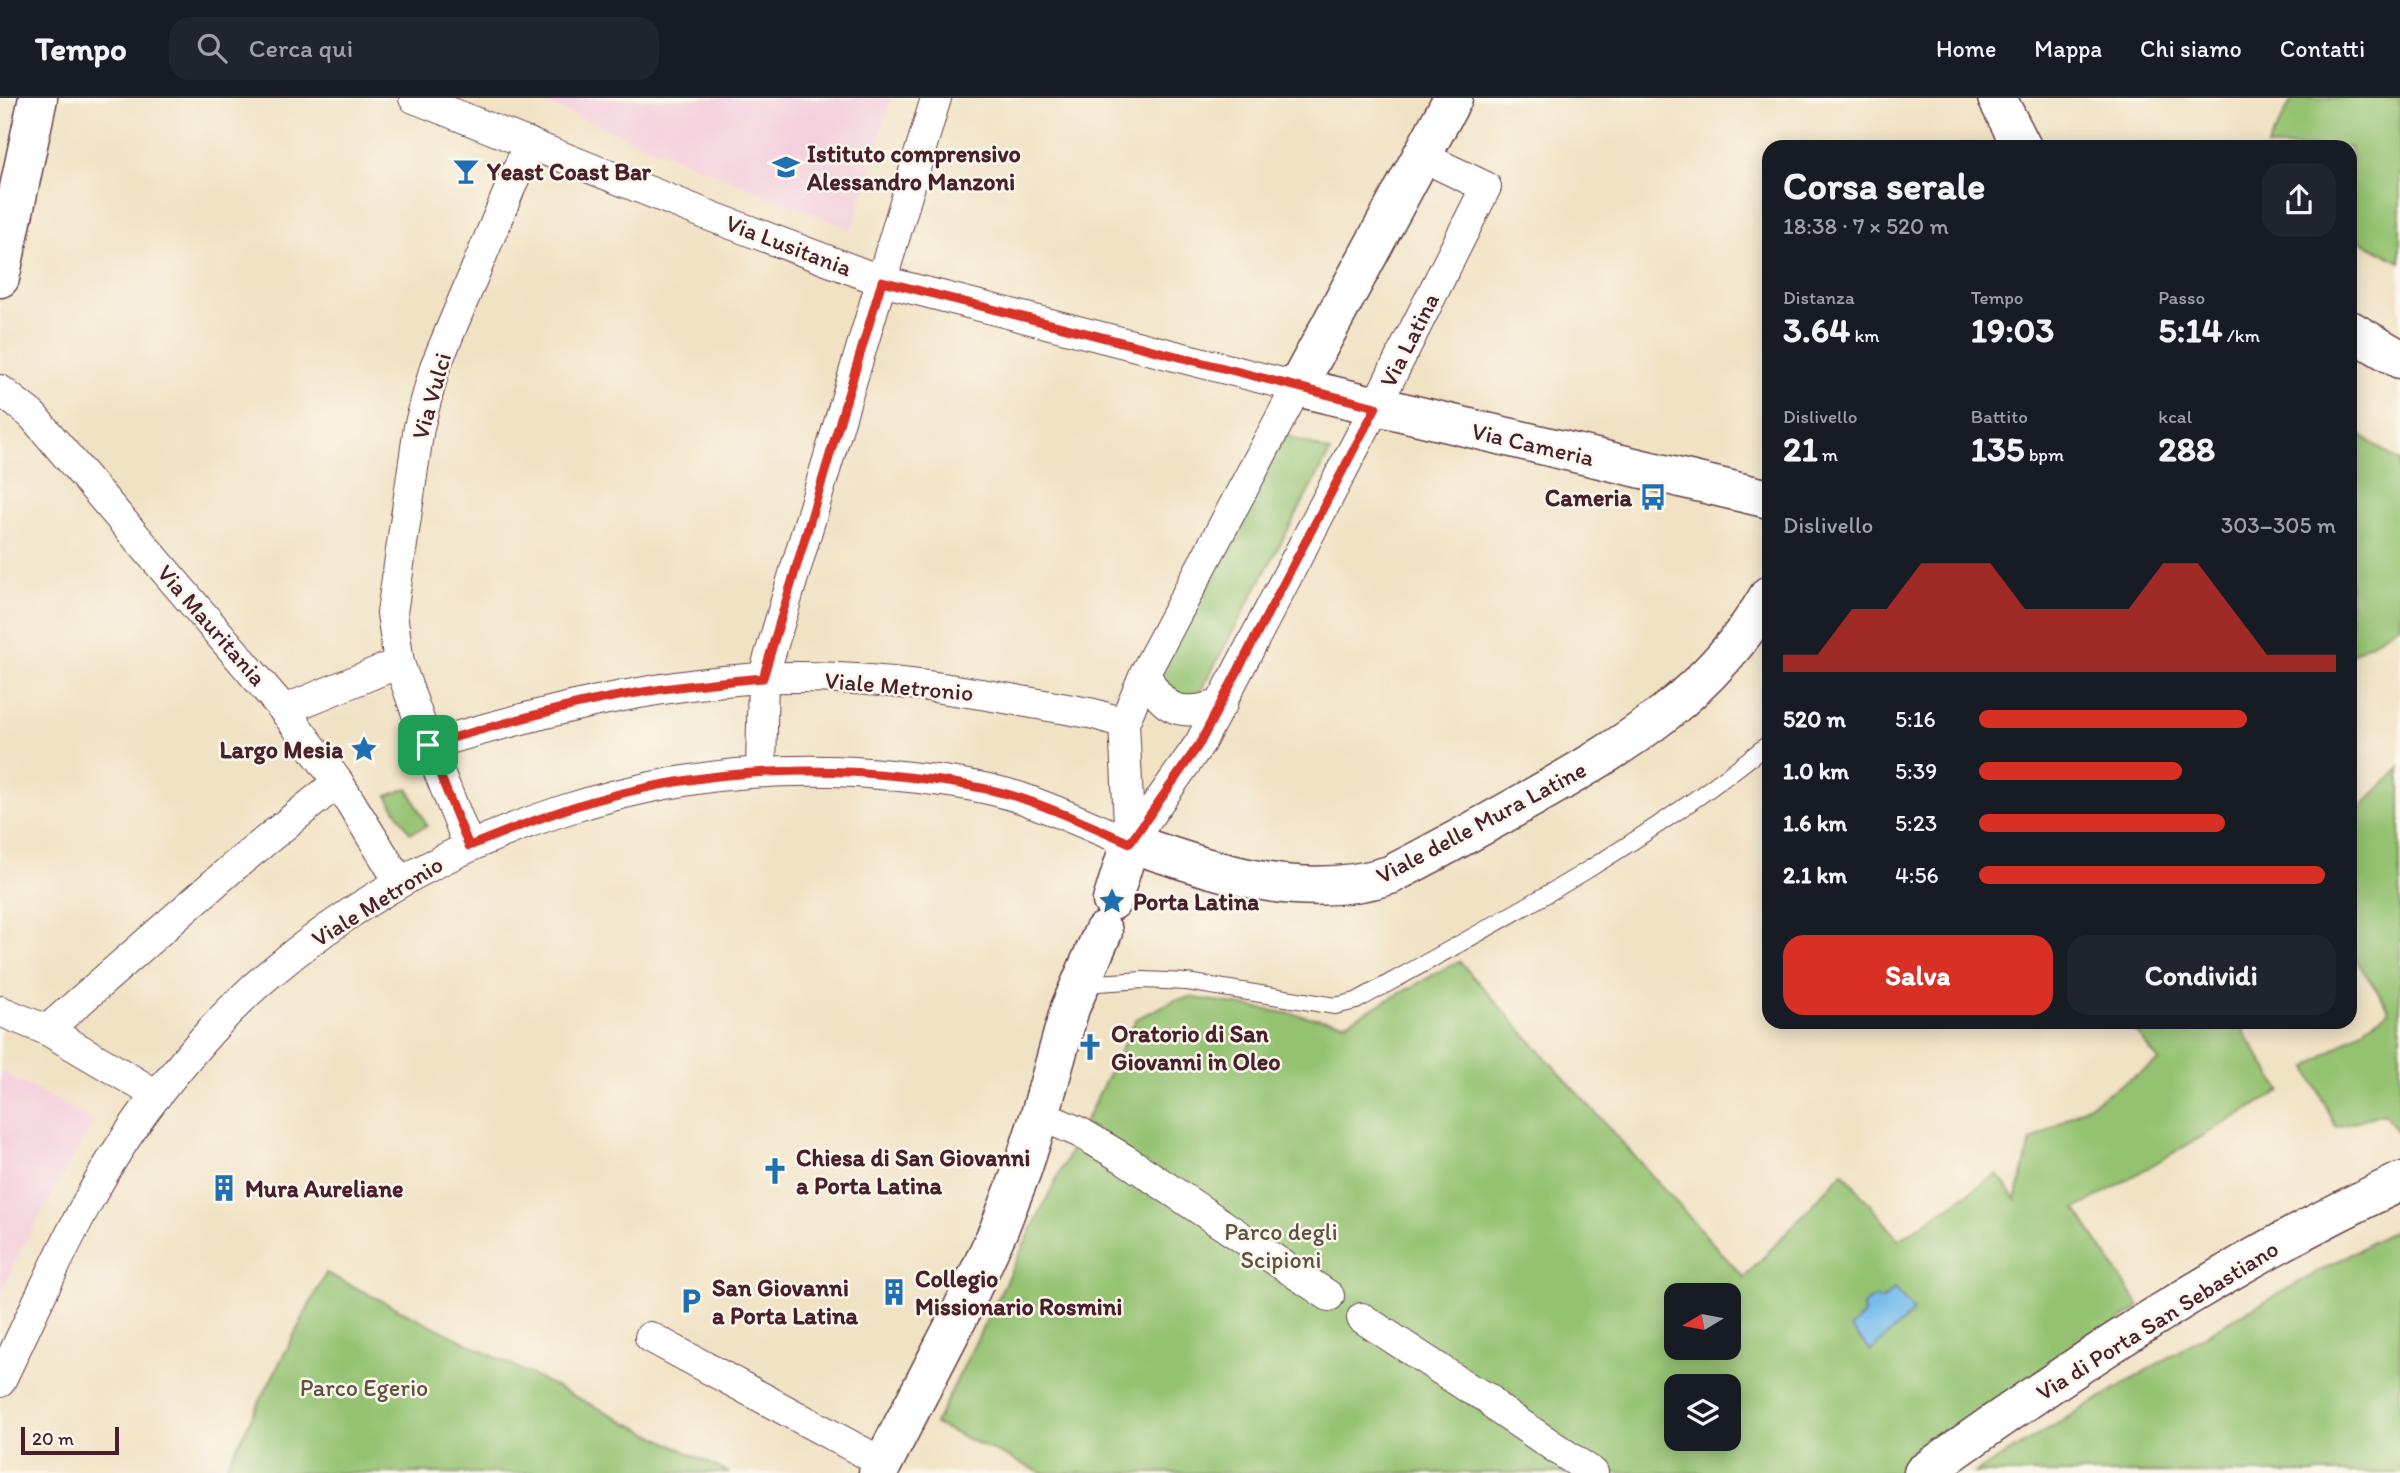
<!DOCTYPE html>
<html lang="it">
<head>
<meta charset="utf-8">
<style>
	:root { --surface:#171b24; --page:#20242c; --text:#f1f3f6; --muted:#9ea1a6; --line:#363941; --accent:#d93025 }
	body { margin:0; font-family:Itim,sans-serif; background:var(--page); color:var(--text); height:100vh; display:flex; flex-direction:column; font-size:26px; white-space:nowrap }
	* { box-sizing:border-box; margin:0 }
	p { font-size:23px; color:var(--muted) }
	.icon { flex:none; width:38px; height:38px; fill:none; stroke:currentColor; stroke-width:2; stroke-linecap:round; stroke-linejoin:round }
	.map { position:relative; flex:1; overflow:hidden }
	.panel { position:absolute; left:1762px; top:42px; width:595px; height:889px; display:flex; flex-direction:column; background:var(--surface); border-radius:21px; box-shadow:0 4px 18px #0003 }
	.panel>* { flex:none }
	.needle { width:46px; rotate:260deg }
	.controls { position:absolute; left:1664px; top:1185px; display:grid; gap:14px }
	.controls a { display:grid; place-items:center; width:77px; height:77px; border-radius:14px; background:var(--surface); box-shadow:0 4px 18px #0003; font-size:35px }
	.scale { position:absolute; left:21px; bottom:18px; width:98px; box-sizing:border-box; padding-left:7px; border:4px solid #4a1f2b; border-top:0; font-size:19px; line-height:24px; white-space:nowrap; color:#4a1f2b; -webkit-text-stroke:5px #fbf7ec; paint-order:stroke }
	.pin { position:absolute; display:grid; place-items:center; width:60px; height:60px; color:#fff; margin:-30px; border-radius:14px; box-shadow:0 4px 10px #0006 }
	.round { display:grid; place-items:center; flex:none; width:74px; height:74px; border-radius:21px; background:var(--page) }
	.overview { display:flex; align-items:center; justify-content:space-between; height:119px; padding:0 21px }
	h1 { font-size:38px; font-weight:800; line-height:52px }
	.stats { display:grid; grid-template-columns:repeat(3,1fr); gap:10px; height:119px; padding:7px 21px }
	.stats div { display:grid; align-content:center }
	.stats b { font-size:35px; font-weight:800 }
	.stats small { font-size:19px; font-weight:400 }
	.stats p { font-size:19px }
	.chart { height:196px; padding:14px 21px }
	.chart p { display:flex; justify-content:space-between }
	.chart svg { width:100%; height:126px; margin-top:7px; fill:var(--accent); opacity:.7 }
	.action { display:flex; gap:14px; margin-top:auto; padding:14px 21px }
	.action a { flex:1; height:80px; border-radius:21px; background:var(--accent); color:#fff; font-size:28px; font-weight:800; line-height:80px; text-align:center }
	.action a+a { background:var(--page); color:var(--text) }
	ul { padding:0 21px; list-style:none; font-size:23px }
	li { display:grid; grid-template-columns:112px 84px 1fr; align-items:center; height:52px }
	li i { height:18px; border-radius:9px; background:var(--accent) }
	header { display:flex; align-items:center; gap:42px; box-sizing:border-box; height:98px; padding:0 35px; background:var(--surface); border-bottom:2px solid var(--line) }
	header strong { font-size:33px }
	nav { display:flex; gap:38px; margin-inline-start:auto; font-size:24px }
	.search { width:490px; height:63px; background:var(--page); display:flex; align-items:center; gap:18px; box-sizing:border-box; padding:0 24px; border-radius:21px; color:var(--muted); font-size:26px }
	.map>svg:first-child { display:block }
	.built { fill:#f4cfdd }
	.green { fill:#94c271; stroke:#6f704e; stroke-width:2; fill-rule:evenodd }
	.water { fill:#75bced; stroke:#606e8c; stroke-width:2 }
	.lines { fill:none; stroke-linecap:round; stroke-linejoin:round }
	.lane-casing { stroke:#633c42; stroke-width:18 }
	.street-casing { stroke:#633c42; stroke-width:32 }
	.secondary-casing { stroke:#633c42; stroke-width:41 }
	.lane { stroke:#fff; stroke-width:16 }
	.street { stroke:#fff; stroke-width:30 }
	.secondary { stroke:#fff; stroke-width:38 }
	.route-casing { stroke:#fff; stroke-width:14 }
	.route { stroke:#d93025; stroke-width:9 }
	.labels { text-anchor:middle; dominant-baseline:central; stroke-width:5; stroke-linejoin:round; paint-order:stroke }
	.poi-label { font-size:24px; font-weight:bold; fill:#4a1f2b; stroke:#fbf7ec; text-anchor:start }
	.street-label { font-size:24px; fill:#4a1f2b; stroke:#fbf7ec }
	.park-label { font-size:24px; fill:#605040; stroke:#fbf7ec }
</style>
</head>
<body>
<header>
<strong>Tempo</strong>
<div class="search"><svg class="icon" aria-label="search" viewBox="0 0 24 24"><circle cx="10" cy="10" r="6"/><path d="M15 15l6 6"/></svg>Cerca qui</div>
<nav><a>Home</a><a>Mappa</a><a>Chi siamo</a><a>Contatti</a></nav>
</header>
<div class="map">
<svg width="2400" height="1375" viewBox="0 0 2400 1375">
	<rect width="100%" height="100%" fill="#fbf7ec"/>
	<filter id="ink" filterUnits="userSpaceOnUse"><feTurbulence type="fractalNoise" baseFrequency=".0143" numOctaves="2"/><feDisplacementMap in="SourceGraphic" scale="14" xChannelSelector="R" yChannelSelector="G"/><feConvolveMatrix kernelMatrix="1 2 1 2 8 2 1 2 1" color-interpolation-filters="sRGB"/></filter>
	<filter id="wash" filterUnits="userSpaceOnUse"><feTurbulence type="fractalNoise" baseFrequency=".00686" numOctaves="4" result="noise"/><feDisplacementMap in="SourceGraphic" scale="28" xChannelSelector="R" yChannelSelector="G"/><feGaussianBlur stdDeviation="1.57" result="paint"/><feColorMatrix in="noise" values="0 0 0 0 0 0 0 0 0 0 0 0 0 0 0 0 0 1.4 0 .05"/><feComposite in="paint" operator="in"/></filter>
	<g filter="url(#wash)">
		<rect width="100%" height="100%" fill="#f1e2c4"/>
		<g class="built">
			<polygon points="531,0 891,0 853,132"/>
			<polygon points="0,973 94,1023 21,1151 0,1196"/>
		</g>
		<g class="green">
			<polygon points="2293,0 2400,0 2400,164 2350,137 2350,49 2267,49"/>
			<polygon points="2350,330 2400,364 2400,527 2350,558"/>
			<polygon points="1286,337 1330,354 1199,596 1178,598 1156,580"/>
			<polygon points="2400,670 2400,1039 2384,1015 2336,1029 2307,970 2390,912 2350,853 2350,719"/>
			<polygon points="408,690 427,728 410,735 387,698"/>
			<path d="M1459 863 1744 1180 1843 1074 1899 1142 1997 1076 2016 1101 2031 1043 2159 963 2129 924H2250L2243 933 2281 993 2076 1111 2140 1209 1896 1375H1042L935 1326 1136 921 1175 902 1190 899 1346 925ZM1676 1197H1729V1250H1676ZM1676 1288H1729V1340H1676Z"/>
			<polygon points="2400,1129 2400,1375 1975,1375 2222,1227"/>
			<polygon points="326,1175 729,1375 223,1375"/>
		</g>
		<polygon class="water" points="1894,1191 1914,1213 1871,1253 1850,1230 1864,1217 1863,1208 1874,1200 1882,1202"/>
	</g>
	<g filter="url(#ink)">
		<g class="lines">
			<defs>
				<path id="lane" d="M1082 886 1144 882 1187 884 1335 908 1356 903C1498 825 1643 748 1769 645"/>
				<g id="street">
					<polyline points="414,0 713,119 882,183 1297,289 1145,575 1124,625 1130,745"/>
					<polyline points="0,292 32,317 284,612 338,684 399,783"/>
					<path d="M1145 575C1163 614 1181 619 1222 606"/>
					<polyline points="284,612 399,565"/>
					<path d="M428 647C537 615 647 587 761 580 873 574 984 596 1094 616L1124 625"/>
					<polyline points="761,673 763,580 936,0"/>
					<polyline points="1130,745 1200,645 1376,308 1486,89 1423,59"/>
					<polyline points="469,748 428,647 399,565 392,515 419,329 435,269 529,45"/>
					<polyline points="0,913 47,932 157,997"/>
					<polyline points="47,932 232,770 338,684"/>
					<polyline points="1040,1017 1081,1035 1126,1062 1329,1198"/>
					<polyline points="1362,1220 1470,1291 1488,1300 1498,1311 1593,1375"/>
					<polyline points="650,1239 883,1365"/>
					<path d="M0 1284C47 1186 89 1083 156 998 190 956 226 912 267 878 441 730 672 651 900 678 939 682 980 687 1018 699 1056 712 1093 729 1130 745"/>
				</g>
				<g id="secondary">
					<polyline points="1453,0 1297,289 1769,401"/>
					<polyline points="1997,0 2022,49"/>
					<polyline points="0,180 38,0"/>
					<polyline points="2350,232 2400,261"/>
					<path d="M1112 803 1130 745C1216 773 1299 805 1390 777 1437 753 1484 727 1530 701 1627 646 1711 596 1769 497"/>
					<polyline points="878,1375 960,1216 999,1131 1022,1072 1040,1017 1070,910 1103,834"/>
					<path d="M1923 1375C2073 1268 2232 1162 2400 1084"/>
				</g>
			</defs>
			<use href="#lane" class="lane-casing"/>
			<use href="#street" class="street-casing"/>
			<use href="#secondary" class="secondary-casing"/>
			<use href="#lane" class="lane"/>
			<use href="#street" class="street"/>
			<use href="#secondary" class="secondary"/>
		</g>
	</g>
	<g class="lines" filter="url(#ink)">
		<defs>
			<path id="route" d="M882 183 1376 309 1200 645 1130 745C1093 729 1056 711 1017 699 982 688 945 683 908 679 800 666 693 674 589 704 548 716 509 732 469 748L428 647C483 631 537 615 593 603 649 591 706 585 763 580Z"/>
		</defs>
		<use href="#route" class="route-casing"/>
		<use href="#route" class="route"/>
	</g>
	<defs>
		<symbol id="school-bare" viewBox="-9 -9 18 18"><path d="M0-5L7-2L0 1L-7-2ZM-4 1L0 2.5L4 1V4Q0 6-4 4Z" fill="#1f6fb2" stroke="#fbf7ec" stroke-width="2.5" paint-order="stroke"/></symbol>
		<symbol id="bar-bare" viewBox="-9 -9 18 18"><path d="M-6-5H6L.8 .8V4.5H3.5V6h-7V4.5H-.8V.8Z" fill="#1f6fb2" stroke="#fbf7ec" stroke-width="2.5" paint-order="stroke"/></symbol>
		<symbol id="bus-bare" viewBox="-9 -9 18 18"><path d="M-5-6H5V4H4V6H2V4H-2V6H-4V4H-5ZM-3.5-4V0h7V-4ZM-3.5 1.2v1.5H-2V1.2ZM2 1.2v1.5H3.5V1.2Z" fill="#1f6fb2" stroke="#fbf7ec" stroke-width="2.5" paint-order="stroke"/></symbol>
		<symbol id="sight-bare" viewBox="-9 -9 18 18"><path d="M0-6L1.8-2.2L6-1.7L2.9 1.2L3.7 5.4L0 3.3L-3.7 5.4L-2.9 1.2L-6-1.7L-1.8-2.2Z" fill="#1f6fb2" stroke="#fbf7ec" stroke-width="2.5" paint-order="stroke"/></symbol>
		<symbol id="church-bare" viewBox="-9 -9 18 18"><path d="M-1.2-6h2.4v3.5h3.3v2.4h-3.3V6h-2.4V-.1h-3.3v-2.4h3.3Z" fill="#1f6fb2" stroke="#fbf7ec" stroke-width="2.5" paint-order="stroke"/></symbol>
		<symbol id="building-bare" viewBox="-9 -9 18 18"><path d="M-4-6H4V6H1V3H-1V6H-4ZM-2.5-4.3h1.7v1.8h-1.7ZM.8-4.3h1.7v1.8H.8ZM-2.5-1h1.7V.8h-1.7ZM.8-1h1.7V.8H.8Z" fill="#1f6fb2" stroke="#fbf7ec" stroke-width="2.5" paint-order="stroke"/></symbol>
		<symbol id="parking-bare" viewBox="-9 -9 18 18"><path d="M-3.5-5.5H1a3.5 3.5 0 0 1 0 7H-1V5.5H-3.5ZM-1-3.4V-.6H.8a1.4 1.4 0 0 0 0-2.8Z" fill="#1f6fb2" stroke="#fbf7ec" stroke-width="2.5" paint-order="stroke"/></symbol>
	</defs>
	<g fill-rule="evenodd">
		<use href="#school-bare" x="767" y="50" width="38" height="38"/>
		<use href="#bar-bare" x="447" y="54" width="38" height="38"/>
		<use href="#bus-bare" x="1634" y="380" width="38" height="38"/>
		<use href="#sight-bare" x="345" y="632" width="38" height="38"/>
		<use href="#sight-bare" x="1093" y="784" width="38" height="38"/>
		<use href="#church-bare" x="1071" y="930" width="38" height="38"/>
		<use href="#church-bare" x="756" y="1054" width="38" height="38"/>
		<use href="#building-bare" x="205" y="1071" width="38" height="38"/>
		<use href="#building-bare" x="875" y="1175" width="38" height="38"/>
		<use href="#parking-bare" x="672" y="1184" width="38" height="38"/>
	</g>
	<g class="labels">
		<g class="poi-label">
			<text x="807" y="55">Istituto comprensivo<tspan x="807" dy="28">Alessandro Manzoni</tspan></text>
			<text x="487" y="73">Yeast Coast Bar</text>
			<text x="1632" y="399" text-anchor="end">Cameria</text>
			<text x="343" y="651" text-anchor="end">Largo Mesia</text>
			<text x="1133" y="803">Porta Latina</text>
			<text x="1111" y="935">Oratorio di San<tspan x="1111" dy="28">Giovanni in Oleo</tspan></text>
			<text x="796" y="1059">Chiesa di San Giovanni<tspan x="796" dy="28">a Porta Latina</tspan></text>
			<text x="245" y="1090">Mura Aureliane</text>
			<text x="915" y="1180">Collegio<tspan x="915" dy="28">Missionario Rosmini</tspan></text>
			<text x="712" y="1189">San Giovanni<tspan x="712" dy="28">a Porta Latina</tspan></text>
		</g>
		<g class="street-label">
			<text transform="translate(789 147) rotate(21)">Via Lusitania</text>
			<text transform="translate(1409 242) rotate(-63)">Via Latina</text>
			<text transform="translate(431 298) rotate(-74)">Via Vulci</text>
			<text transform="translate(1533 346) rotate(13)">Via Cameria</text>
			<text transform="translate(212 527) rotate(49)">Via Mauritania</text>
			<text transform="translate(899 588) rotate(5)">Viale Metronio</text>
			<text transform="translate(1481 724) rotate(-28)">Viale delle Mura Latine</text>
			<text transform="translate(377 803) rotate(-32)">Viale Metronio</text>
			<text transform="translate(2157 1222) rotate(-32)">Via di Porta San Sebastiano</text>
		</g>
		<g class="park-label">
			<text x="1281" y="1133">Parco degli<tspan x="1281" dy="28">Scipioni</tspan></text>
			<text x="364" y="1289">Parco Egerio</text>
		</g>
	</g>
</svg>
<div class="controls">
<a><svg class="needle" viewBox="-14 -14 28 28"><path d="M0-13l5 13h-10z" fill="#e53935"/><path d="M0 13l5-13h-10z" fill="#9ea1a6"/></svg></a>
<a><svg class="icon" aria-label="layers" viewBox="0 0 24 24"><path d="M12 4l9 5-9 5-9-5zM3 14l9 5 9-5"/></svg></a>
</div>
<div class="scale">20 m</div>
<div class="pin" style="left:428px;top:647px;background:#1e9e55"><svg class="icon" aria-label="arrive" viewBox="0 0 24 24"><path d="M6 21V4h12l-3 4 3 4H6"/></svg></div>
<section class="panel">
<div class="overview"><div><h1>Corsa serale</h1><p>18:38 · 7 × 520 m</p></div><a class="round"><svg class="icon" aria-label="share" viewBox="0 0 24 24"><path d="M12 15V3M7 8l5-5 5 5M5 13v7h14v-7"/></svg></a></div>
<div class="stats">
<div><p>Distanza</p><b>3.64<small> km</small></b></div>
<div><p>Tempo</p><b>19:03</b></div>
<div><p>Passo</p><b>5:14<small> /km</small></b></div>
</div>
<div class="stats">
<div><p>Dislivello</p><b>21<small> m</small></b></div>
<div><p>Battito</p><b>135<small> bpm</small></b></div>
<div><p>kcal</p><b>288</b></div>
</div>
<div class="chart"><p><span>Dislivello</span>303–305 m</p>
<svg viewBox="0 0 160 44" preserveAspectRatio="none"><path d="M0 44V38L10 38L20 22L30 22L40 6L50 6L60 6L70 22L80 22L90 22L100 22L110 6L120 6L130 22L140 38L150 38L160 38V44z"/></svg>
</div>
<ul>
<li><b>520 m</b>5:16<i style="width:75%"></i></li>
<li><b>1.0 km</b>5:39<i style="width:57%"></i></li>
<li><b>1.6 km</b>5:23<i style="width:69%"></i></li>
<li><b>2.1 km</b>4:56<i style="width:97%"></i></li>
</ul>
<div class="action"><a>Salva</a><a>Condividi</a></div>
</section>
</div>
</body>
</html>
